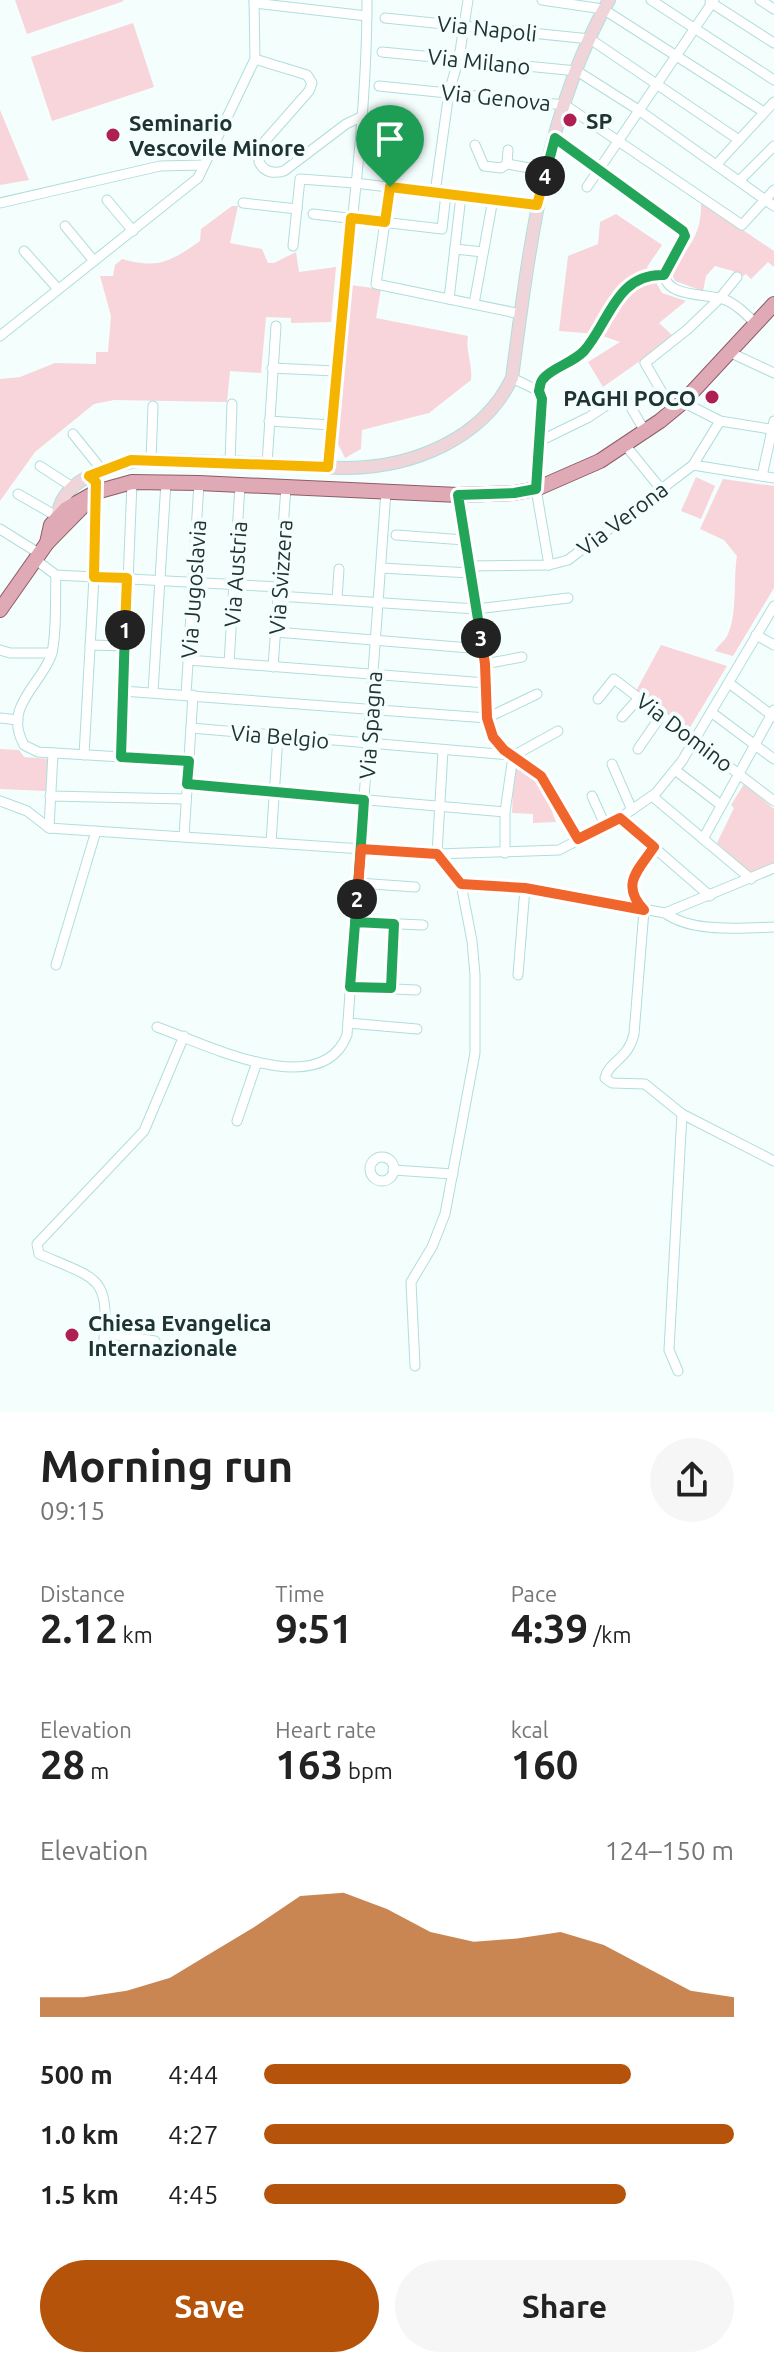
<!DOCTYPE html>
<html lang="en">
<head>
<meta charset="utf-8">
<style>
	:root { --surface:#fff; --page:#f6f6f6; --text:#222; --muted:#767676; --accent:#b45309 }
	body { margin:0; font-family:Ubuntu,sans-serif; background:var(--page); color:var(--text); height:100vh; display:flex; flex-direction:column; font-size:30px; white-space:nowrap }
	* { box-sizing:border-box; margin:0 }
	p { font-size:26px; color:var(--muted) }
	.icon { flex:none; width:44px; height:44px; fill:none; stroke:currentColor; stroke-width:2; stroke-linecap:round; stroke-linejoin:round }
	.map { position:relative; height:1412px; overflow:hidden }
	.side { display:flex; flex-direction:column; background:var(--surface); flex:1 }
	.side>* { flex:none }
	.pin { position:absolute; display:grid; place-items:center; width:68px; height:68px; color:#fff; margin:-82px -34px; border-radius:50% 50% 50% 0; rotate:-45deg; box-shadow:0 0 8px #0007 }
	.pin .icon { rotate:45deg }
	.km { position:absolute; width:40px; height:40px; margin:-20px; border-radius:50%; background:#222; color:#fff; font-size:22px; line-height:40px; text-align:center }
	.round { display:grid; place-items:center; flex:none; width:84px; height:84px; border-radius:42px; background:var(--page) }
	.head { display:flex; align-items:center; justify-content:space-between; height:136px; padding:0 40px }
	h1 { font-size:44px; font-weight:700; line-height:60px }
	.stats { display:grid; grid-template-columns:repeat(3,1fr); gap:12px; height:136px; padding:8px 40px }
	.stats div { display:grid; align-content:center }
	.stats b { font-size:40px; font-weight:700 }
	.stats small { font-size:22px; font-weight:400 }
	.stats p { font-size:22px }
	.chart { height:224px; padding:16px 40px }
	.chart p { display:flex; justify-content:space-between }
	.chart svg { width:100%; height:144px; margin-top:8px; fill:var(--accent); opacity:.7 }
	.action { display:flex; gap:16px; margin-top:auto; padding:16px 40px }
	.action a { flex:1; height:92px; border-radius:48px; background:var(--accent); color:#fff; font-size:32px; font-weight:700; line-height:92px; text-align:center }
	.action a+a { background:var(--page); color:var(--text) }
	ul { padding:0 40px; list-style:none; font-size:26px }
	li { display:grid; grid-template-columns:128px 96px 1fr; align-items:center; height:60px }
	li i { height:20px; border-radius:10px; background:var(--accent) }
	.map>svg:first-child { display:block }
	.green { fill:#f8d5da }
	.lines { fill:none; stroke-linecap:round; stroke-linejoin:round }
	.street-casing { stroke:#afdedd; stroke-width:11 }
	.secondary-casing { stroke:#afdedd; stroke-width:14 }
	.primary-casing { stroke:#8e5c68; stroke-width:16 }
	.street { stroke:#fff; stroke-width:9 }
	.secondary { stroke:#efd5da; stroke-width:12 }
	.primary { stroke:#dfaab5; stroke-width:14 }
	.split-1-casing { stroke:#fff; stroke-width:16 }
	.split-2-casing { stroke:#fff; stroke-width:16 }
	.split-3-casing { stroke:#fff; stroke-width:16 }
	.split-4-casing { stroke:#fff; stroke-width:16 }
	.split-5-casing { stroke:#fff; stroke-width:16 }
	.split-1 { stroke:#f5b400; stroke-width:10 }
	.split-2 { stroke:#22a559; stroke-width:10 }
	.split-3 { stroke:#f0652b; stroke-width:10 }
	.split-4 { stroke:#22a559; stroke-width:10 }
	.split-5 { stroke:#f5b400; stroke-width:10 }
	.poi-dot { fill:#b01f51; stroke:#f4fefd; stroke-width:3 }
	.labels { text-anchor:middle; dominant-baseline:central; stroke-width:8; stroke-linejoin:round; paint-order:stroke }
	.street-label { font-size:22px; fill:#203333; stroke:#f4fefd }
	.poi-label { font-size:22px; font-weight:bold; fill:#203333; stroke:#f4fefd; text-anchor:start }
</style>
</head>
<body>
<div class="map">
<svg width="774" height="1412" viewBox="0 0 774 1412">
	<rect width="100%" height="100%" fill="#f4fefd"/>
	<g class="green">
		<polygon points="15,0 123,0 124,1 27,34"/>
		<polygon points="133,23 154,87 52,121 31,57"/>
		<polygon points="0,110 29,180 0,185"/>
		<path d="M701 202 774 251V267L768 262 751 279 746 274 740 278 733 271 715 266 706 276 703 291 675 281 671 272C689 246 702 235 701 202Z"/>
		<path d="M232 206H238L230 243 262 249 268 263H274L296 252 299 272 336 267 331 322 291 323V318L266 317 261 373 230 371 227 402 114 400 94 404 35 452 0 501V379L20 377 55 363 96 364V352H108L111 316 100 276H113L115 265 122 259C158 269 170 262 200 241L201 229Z"/>
		<polygon points="616,214 662,245 647,267 662,293 686,301 659,323 674,337 603,387 588,362 620,342 597,334 559,331 568,256 598,244 600,222"/>
		<path d="M350 285 381 289 376 318 468 336C465 351 473 364 471 380L429 413 362 430 361 449 345 458 337 442Z"/>
		<polygon points="696,477 715,486 701,519 681,511"/>
		<path d="M723 479 774 486V588L733 656 715 651C718 645 724 642 727 636 738 616 733 578 737 556L724 540 700 529Z"/>
		<polygon points="661,645 727,666 689,729 636,691"/>
		<polygon points="0,749 19,750 24,757 51,759 46,791 0,789"/>
		<path d="M516 766C541 779 547 797 556 822L533 823V814L512 813 514 767Z"/>
		<polygon points="744,784 774,809 774,863 752,874 717,843 734,808 731,805"/>
	</g>
	<g class="lines">
		<defs>
			<g id="street">
				<polyline points="542,0 603,9 764,112"/>
				<polyline points="651,0 774,80"/>
				<polyline points="760,0 774,9"/>
				<polyline points="710,2 774,43"/>
				<polyline points="254,3 367,16"/>
				<polyline points="385,18 590,39 739,140"/>
				<polyline points="382,52 577,71 640,111 774,206"/>
				<path d="M255 59 307 75 312 83 309 91 265 141 260 150 259 162C264 172 273 174 284 171L346 124 363 116"/>
				<polyline points="379,86 565,105 742,225 774,190"/>
				<path d="M555 138 683 231 685 238 665 270C661 298 705 293 723 299 735 303 746 314 755 323"/>
				<polyline points="475,145 484,166 501,168 507,164 546,171"/>
				<polyline points="507,164 508,150"/>
				<polyline points="716,165 774,102"/>
				<polyline points="739,181 774,146"/>
				<polyline points="390,187 376,284 521,314"/>
				<polyline points="587,187 714,0"/>
				<polyline points="435,193 449,92 459,58 468,0"/>
				<polyline points="107,200 133,231"/>
				<polyline points="0,203 160,166 204,165"/>
				<polyline points="243,203 297,209"/>
				<polyline points="313,214 442,229 446,194"/>
				<polyline points="65,226 94,261"/>
				<polyline points="293,246 300,179 355,183 537,205"/>
				<polyline points="455,249 483,252"/>
				<polyline points="24,251 58,289"/>
				<polyline points="449,299 461,196"/>
				<polyline points="474,304 493,199"/>
				<polyline points="0,336 198,178 255,59 254,0"/>
				<polyline points="729,352 774,373"/>
				<polyline points="272,368 335,371"/>
				<polyline points="512,378 539,391 542,397 536,489 549,565"/>
				<path d="M539 391C540 387 540 382 543 379 551 368 573 363 584 351 609 323 616 273 664 275"/>
				<polyline points="683,402 720,421 770,429"/>
				<polyline points="673,411 645,363 688,329 720,298 737,277"/>
				<polyline points="269,421 331,425"/>
				<polyline points="73,434 102,470"/>
				<polyline points="538,442 589,417 623,394 646,433"/>
				<polyline points="626,446 661,489"/>
				<polyline points="151,460 153,406"/>
				<polyline points="230,463 232,404"/>
				<polyline points="267,464 276,326"/>
				<polyline points="693,465 774,478"/>
				<polyline points="40,466 74,488"/>
				<path d="M328 467C337 311 367 156 367 0"/>
				<polyline points="762,476 774,421"/>
				<polyline points="18,494 58,517"/>
				<polyline points="458,495 485,664 488,724 498,744 533,769 547,784 578,839"/>
				<polyline points="0,529 40,554"/>
				<polyline points="396,535 465,540"/>
				<polyline points="36,560 56,575 279,587"/>
				<polyline points="469,566 549,565 568,560 693,465 720,421"/>
				<polyline points="381,568 470,573"/>
				<path d="M56 575C55 596 57 638 51 656 39 687 3 707 24 745L38 752 189 761"/>
				<polyline points="278,596 476,609 568,598"/>
				<polyline points="337,599 339,569"/>
				<polyline points="276,632 482,649"/>
				<polyline points="756,635 774,645"/>
				<polyline points="90,645 125,646"/>
				<polyline points="0,650 10,653 52,653"/>
				<polyline points="188,660 486,683"/>
				<polyline points="229,663 240,485"/>
				<polyline points="485,664 522,657"/>
				<polyline points="273,667 286,487"/>
				<polyline points="729,683 774,717"/>
				<polyline points="123,691 487,718 537,694"/>
				<polyline points="153,692 166,482"/>
				<polyline points="186,695 199,483"/>
				<polyline points="598,699 614,679 774,801"/>
				<polyline points="711,712 774,759"/>
				<polyline points="622,717 639,698"/>
				<polyline points="0,718 18,720"/>
				<polyline points="191,728 510,755"/>
				<polyline points="638,749 662,714"/>
				<polyline points="84,755 94,577 96,495"/>
				<polyline points="513,756 558,731"/>
				<polyline points="121,757 132,482"/>
				<polyline points="612,764 632,810"/>
				<polyline points="675,770 721,805"/>
				<polyline points="187,784 505,812"/>
				<polyline points="50,796 186,799"/>
				<polyline points="592,796 605,825"/>
				<polyline points="652,796 751,879"/>
				<polyline points="0,801 27,811 49,828"/>
				<polyline points="620,818 710,896"/>
				<polyline points="49,828 437,854 559,850 620,818 656,793 682,761 774,606"/>
				<polyline points="49,828 53,753"/>
				<polyline points="184,837 193,695"/>
				<polyline points="703,839 774,710"/>
				<polyline points="271,843 278,736"/>
				<path d="M654 847C638 870 620 885 644 910L634 1034C628 1060 609 1061 605 1078L612 1083 645 1084 682 1114 774 1161"/>
				<polyline points="505,853 505,812 513,756"/>
				<polyline points="358,883 415,887"/>
				<path d="M461 884 525 888 665 913C692 933 741 928 774 927"/>
				<polyline points="665,913 774,868"/>
				<polyline points="355,922 423,925"/>
				<polyline points="56,965 96,831"/>
				<polyline points="518,975 525,888"/>
				<polyline points="350,987 416,990"/>
				<polyline points="391,988 394,924"/>
				<polyline points="348,1023 417,1029"/>
				<path d="M157 1027C205 1044 321 1103 347 1035L386 491"/>
				<polyline points="237,1121 257,1062"/>
				<circle cx="382" cy="1169" r="12"/>
				<polyline points="393,1170 453,1174"/>
				<polyline points="104,1333 155,1341"/>
				<path d="M103 1350C110 1276 102 1281 39 1254L37 1244 144 1131 184 1036"/>
				<polyline points="415,1366 411,1282 432,1247 445,1214 475,1053 475,975 472,941 461,884 437,854 443,750"/>
				<polyline points="678,1371 669,1350 682,1114"/>
			</g>
			<path id="secondary" d="M58 519C57 478 119 461 151 460 190 461 229 462 268 464 294 465 321 468 348 468 413 467 483 439 512 378 529 251 544 114 609 0"/>
			<g id="primary">
				<polyline points="47,543 51,525 66,509 96,492 132,482 199,483 458,495 514,493 536,489 600,461 660,421 683,402 774,304"/>
				<polyline points="0,610 47,543 93,496"/>
			</g>
		</defs>
		<use href="#street" class="street-casing"/>
		<use href="#secondary" class="secondary-casing"/>
		<use href="#primary" class="primary-casing"/>
		<use href="#street" class="street"/>
		<use href="#secondary" class="secondary"/>
		<use href="#primary" class="primary"/>
	</g>
	<g class="lines">
		<defs>
			<polyline id="split-1" points="125,630 127,578 94,577 96,482 89,476 131,460 328,467 351,218 385,222 390,187"/>
			<path id="split-2" d="M125 630 121 757 189 761 187 784 364 800C360 862 355 925 350 987L391 988 394 924 355 922 357 899"/>
			<path id="split-3" d="M357 899 361 849 437 854 461 884 525 888 644 910C620 885 638 870 654 847L620 818 578 839 541 776 504 750 493 737 487 718 485 664 481 638"/>
			<path id="split-4" d="M481 638 458 495 514 493 536 489 542 399 539 391C540 387 540 382 543 379 551 368 573 363 584 351 609 323 616 273 664 275L685 236 683 231 555 138 545 176"/>
			<polyline id="split-5" points="390,187 537,205 545,176"/>
		</defs>
		<use href="#split-1" class="split-1-casing"/>
		<use href="#split-2" class="split-2-casing"/>
		<use href="#split-3" class="split-3-casing"/>
		<use href="#split-4" class="split-4-casing"/>
		<use href="#split-5" class="split-5-casing"/>
		<use href="#split-1" class="split-1"/>
		<use href="#split-2" class="split-2"/>
		<use href="#split-3" class="split-3"/>
		<use href="#split-4" class="split-4"/>
		<use href="#split-5" class="split-5"/>
	</g>
	<g class="poi-dot">
		<circle cx="570" cy="120" r="8"/>
		<circle cx="113" cy="135" r="8"/>
		<circle cx="712" cy="397" r="8"/>
		<circle cx="72" cy="1335" r="8"/>
	</g>
	<g class="labels">
		<g class="street-label">
			<text transform="translate(487 28) rotate(6)">Via Napoli</text>
			<text transform="translate(479 61) rotate(6)">Via Milano</text>
			<text transform="translate(496 97) rotate(6)">Via Genova</text>
			<text transform="translate(622 518) rotate(-37)">Via Verona</text>
			<text transform="translate(235 574) rotate(-86)">Via Austria</text>
			<text transform="translate(280 577) rotate(-86)">Via Svizzera</text>
			<text transform="translate(193 589) rotate(-86)">Via Jugoslavia</text>
			<text transform="translate(370 725) rotate(-86)">Via Spagna</text>
			<text transform="translate(685 732) rotate(37)">Via Domino</text>
			<text transform="translate(280 736) rotate(5)">Via Belgio</text>
		</g>
		<g class="poi-label">
			<text x="586" y="120">SP</text>
			<text x="129" y="122">Seminario<tspan x="129" dy="25">Vescovile Minore</tspan></text>
			<text x="696" y="397" text-anchor="end">PAGHI POCO</text>
			<text x="88" y="1322">Chiesa Evangelica<tspan x="88" dy="25">Internazionale</tspan></text>
		</g>
	</g>
</svg>
<div class="pin" style="left:390px;top:187px;background:#1e9e55"><svg class="icon" aria-label="arrive" viewBox="0 0 24 24"><path d="M6 21V4h12l-3 4 3 4H6"/></svg></div>
<b class="km" style="left:125px;top:630px">1</b>
<b class="km" style="left:357px;top:899px">2</b>
<b class="km" style="left:481px;top:638px">3</b>
<b class="km" style="left:545px;top:176px">4</b>
</div>
<section class="side">
<div class="head"><div><h1>Morning run</h1><p>09:15</p></div><a class="round"><svg class="icon" aria-label="share" viewBox="0 0 24 24"><path d="M12 15V3M7 8l5-5 5 5M5 13v7h14v-7"/></svg></a></div>
<div class="stats">
<div><p>Distance</p><b>2.12<small> km</small></b></div>
<div><p>Time</p><b>9:51</b></div>
<div><p>Pace</p><b>4:39<small> /km</small></b></div>
</div>
<div class="stats">
<div><p>Elevation</p><b>28<small> m</small></b></div>
<div><p>Heart rate</p><b>163<small> bpm</small></b></div>
<div><p>kcal</p><b>160</b></div>
</div>
<div class="chart"><p><span>Elevation</span>124–150 m</p>
<svg viewBox="0 0 160 44" preserveAspectRatio="none"><path d="M0 44V38L10 38L20 36L30 32L40 24L50 16L60 7L70 6L80 11L90 18L100 21L110 20L120 18L130 22L140 29L150 36L160 38V44z"/></svg>
</div>
<ul>
<li><b>500 m</b>4:44<i style="width:78%"></i></li>
<li><b>1.0 km</b>4:27<i style="width:100%"></i></li>
<li><b>1.5 km</b>4:45<i style="width:77%"></i></li>
</ul>
<div class="action"><a>Save</a><a>Share</a></div>
</section>
</body>
</html>
